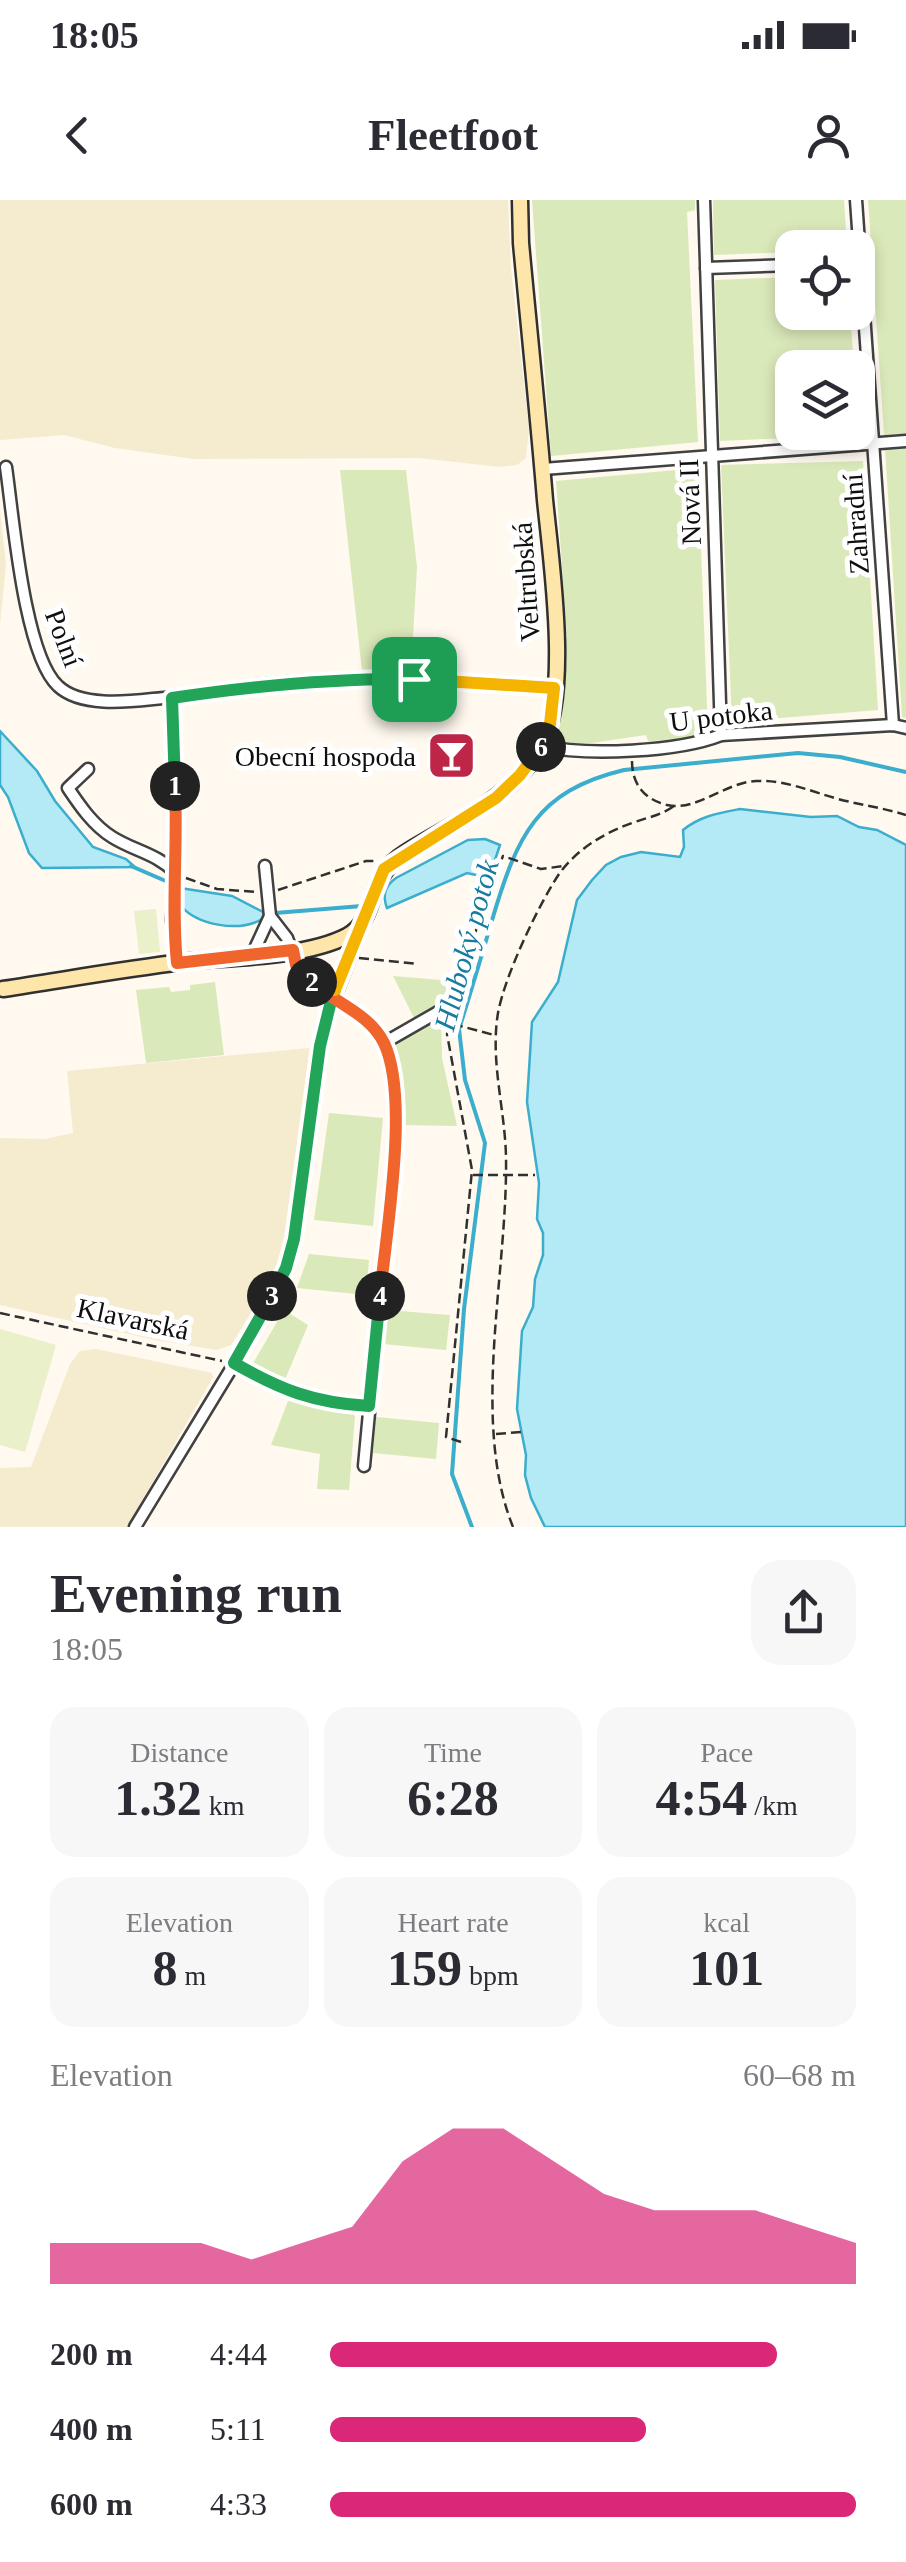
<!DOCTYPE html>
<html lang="en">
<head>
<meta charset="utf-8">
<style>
	:root { --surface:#fff; --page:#f7f7f7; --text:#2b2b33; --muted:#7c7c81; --accent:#db2777 }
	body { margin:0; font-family:"Times New Roman",serif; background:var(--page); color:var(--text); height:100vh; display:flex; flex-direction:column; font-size:38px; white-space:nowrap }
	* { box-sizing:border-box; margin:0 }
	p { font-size:32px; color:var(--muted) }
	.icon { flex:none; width:55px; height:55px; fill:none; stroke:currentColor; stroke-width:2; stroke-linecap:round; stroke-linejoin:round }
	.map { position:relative; height:1327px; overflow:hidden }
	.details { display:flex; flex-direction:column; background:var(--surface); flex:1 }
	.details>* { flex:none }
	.fabs { position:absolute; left:775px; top:30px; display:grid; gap:20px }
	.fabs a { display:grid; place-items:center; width:100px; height:100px; border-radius:20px; background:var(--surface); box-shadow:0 5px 15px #0003; font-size:50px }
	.pin { position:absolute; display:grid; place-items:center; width:85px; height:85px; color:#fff; margin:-42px; border-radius:20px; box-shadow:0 5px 15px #0006 }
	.km { position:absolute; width:50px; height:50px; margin:-25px; border-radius:50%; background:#222; color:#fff; font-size:28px; line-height:50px; text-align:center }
	.round { display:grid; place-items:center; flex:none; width:105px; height:105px; border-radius:30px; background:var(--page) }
	.overview { display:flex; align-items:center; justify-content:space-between; height:170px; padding:0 50px }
	h1 { font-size:55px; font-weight:800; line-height:75px }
	.stats { display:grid; grid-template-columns:repeat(3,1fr); gap:15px; height:170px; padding:10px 50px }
	.stats div { display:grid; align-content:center; border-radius:25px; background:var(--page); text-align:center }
	.stats b { font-size:50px; font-weight:800 }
	.stats small { font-size:28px; font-weight:400 }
	.stats p { font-size:28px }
	.chart { height:280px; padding:20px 50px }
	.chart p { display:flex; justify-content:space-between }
	.chart svg { width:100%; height:180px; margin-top:10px; fill:var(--accent); opacity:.7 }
	ul { padding:0 50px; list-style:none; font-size:32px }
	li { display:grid; grid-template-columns:160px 120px 1fr; align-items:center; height:75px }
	li i { height:25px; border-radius:12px; background:var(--accent) }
	.status { display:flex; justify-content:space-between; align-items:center; height:70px; padding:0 50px; background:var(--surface); direction:ltr }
	.status svg { height:28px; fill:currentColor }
	header { display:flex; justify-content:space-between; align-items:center; height:130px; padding:0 50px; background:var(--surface); font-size:45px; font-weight:800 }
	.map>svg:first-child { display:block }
	.farmland { fill:#f5ebcf }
	.green { fill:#dae9b9 }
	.pitch { fill:#eaf0ca }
	.water { fill:#b4e9f6; stroke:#3badcd; stroke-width:2.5 }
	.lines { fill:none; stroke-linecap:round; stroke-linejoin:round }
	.stream { stroke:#3badcd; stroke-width:4 }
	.street-casing { stroke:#414141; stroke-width:15 }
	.secondary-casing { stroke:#303030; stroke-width:19 }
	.path { stroke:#303030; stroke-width:2.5; stroke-dasharray:10 5; stroke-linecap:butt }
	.street { stroke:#fff; stroke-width:10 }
	.secondary { stroke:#fee6aa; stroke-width:14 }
	.split-1-casing { stroke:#fff; stroke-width:20 }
	.split-2-casing { stroke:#fff; stroke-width:20 }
	.split-3-casing { stroke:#fff; stroke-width:20 }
	.split-4-casing { stroke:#fff; stroke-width:20 }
	.split-5-casing { stroke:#fff; stroke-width:20 }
	.split-6-casing { stroke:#fff; stroke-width:20 }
	.split-7-casing { stroke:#fff; stroke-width:20 }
	.split-1 { stroke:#22a559; stroke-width:12 }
	.split-2 { stroke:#f0652b; stroke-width:12 }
	.split-3 { stroke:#22a559; stroke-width:12 }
	.split-4 { stroke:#22a559; stroke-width:12 }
	.split-5 { stroke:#f0652b; stroke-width:12 }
	.split-6 { stroke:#f5b400; stroke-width:12 }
	.split-7 { stroke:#f5b400; stroke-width:12 }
	.labels { text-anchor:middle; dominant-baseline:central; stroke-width:10; stroke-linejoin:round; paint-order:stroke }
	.street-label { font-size:28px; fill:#0e0e0e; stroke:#fff }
	.poi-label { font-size:28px; fill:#0e0e0e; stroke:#fff; text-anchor:end }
	.water-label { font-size:30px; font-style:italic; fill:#177ca0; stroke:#fff }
</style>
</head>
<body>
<div class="status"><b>18:05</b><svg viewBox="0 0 49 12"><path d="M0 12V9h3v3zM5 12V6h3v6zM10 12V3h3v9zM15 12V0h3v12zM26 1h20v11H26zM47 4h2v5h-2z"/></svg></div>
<header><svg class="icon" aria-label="back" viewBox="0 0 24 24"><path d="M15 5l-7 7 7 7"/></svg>Fleetfoot<svg class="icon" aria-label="person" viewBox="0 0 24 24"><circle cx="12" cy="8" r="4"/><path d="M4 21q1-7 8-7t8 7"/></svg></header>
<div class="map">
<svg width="906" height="1327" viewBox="0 0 906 1327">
	<rect width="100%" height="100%" fill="#fff9ef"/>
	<g class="farmland">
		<polygon points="0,0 508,0 511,69 529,228 526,258 517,265 500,267 419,258 194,259 115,248 64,235 0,240"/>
		<polygon points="0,311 6,364 0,425"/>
		<polygon points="310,848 284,1053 274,1077 231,1145 217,1150 155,1140 0,1105 0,938 45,939 73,933 67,871"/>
		<polygon points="96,1149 212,1173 213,1177 127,1327 0,1327 0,1268 31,1267 70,1164 80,1151"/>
	</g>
	<g class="green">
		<polygon points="532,0 695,0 695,10 687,12 698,242 551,256"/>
		<polygon points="713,0 844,0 847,47 792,48 792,52 714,55"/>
		<polygon points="868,0 906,0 906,234 884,235"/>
		<polygon points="792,77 792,112 850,113 854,167 792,168 792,232 858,232 858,213 859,235 720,241 715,80"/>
		<polygon points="906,247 906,518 902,517 885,248"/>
		<polygon points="863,261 878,510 732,522 721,265"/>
		<path d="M698 268 708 531C691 540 667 540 648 541L646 535 578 545 563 542 556 527 563 439 567 438 556 281Z"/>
		<polygon points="340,270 406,270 417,367 411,471 362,471"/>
		<polygon points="393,776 454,781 449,802 416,822"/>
		<polygon points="215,782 224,855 146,863 136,790 169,787 171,792 190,790 190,785"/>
		<polygon points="441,818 442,858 457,926 403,925 401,882 392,844"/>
		<polygon points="329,913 383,918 373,1026 314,1020"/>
		<polygon points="309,1054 369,1060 366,1095 297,1088"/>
		<polygon points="284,1110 308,1125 284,1182 252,1165"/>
		<polygon points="387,1110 450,1115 446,1150 383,1144"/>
		<polygon points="288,1201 352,1213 355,1216 349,1290 317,1289 320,1254 271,1245"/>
		<polygon points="376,1217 439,1223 436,1259 373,1253"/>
	</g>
	<g class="pitch">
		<polygon points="156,709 160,752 139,754 134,711"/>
		<polygon points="0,1129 56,1145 25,1252 0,1245"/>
	</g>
	<g class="water">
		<polygon points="0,531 37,571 55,601 93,647 126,659 135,667 42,668 29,653 8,597 0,585"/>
		<path d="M740 609 811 617 837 616 859 627 877 630 906 645V1327H545L531 1298 525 1275 526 1255 517 1209 522 1131 533 1107 535 1079 543 1055V1033L537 1019 539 983 527 902 532 822 558 782 577 700 592 680 606 665 621 657 641 652 680 657 684 647 683 630C700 616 719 613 740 609Z"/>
		<path d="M485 639 500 645 489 678 467 673 387 708C382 695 385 686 396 678L468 640Z"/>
		<path d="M180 688 232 696 265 713 264 718C240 733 197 726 179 704Z"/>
	</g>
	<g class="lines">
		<g class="stream">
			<polyline points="131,666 168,682"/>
			<polyline points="275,713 362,706"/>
			<path d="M472 1327 452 1274 464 1109 485 943 465 880 459 829C471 792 482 754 493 717 517 637 536 591 624 570L798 553 840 557 906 572"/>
		</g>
		<defs>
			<g id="street">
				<polyline points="704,0 721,535"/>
				<polyline points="856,0 893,525"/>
				<polyline points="706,68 792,65"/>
				<path d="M6 267C13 315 24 455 58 486 80 507 126 502 153 499 189 496 223 489 259 485 357 474 456 479 554 488"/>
				<polyline points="543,269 906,241"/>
				<polyline points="172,498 177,636 172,720 177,763"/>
				<path d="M542 546C587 556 678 552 721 535L893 525 906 528"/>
				<path d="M88 569 68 588C80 606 93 625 112 637 134 651 156 653 176 673"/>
				<polyline points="265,666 270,716 287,738 297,765 320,791 359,814 374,827 384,843 394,886 395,936 364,1266"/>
				<polyline points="252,755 270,716"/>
				<polyline points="384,843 438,812"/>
				<path d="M234 1163C281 1190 314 1202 369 1206"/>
				<polyline points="135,1327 245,1146 287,1067 295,1039 325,822 363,726"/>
			</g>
			<path id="secondary" d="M3 789C63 780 123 769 183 762 231 757 304 758 347 736 380 718 363 679 405 653 455 622 510 600 541 547 571 496 551 360 545 300 538 214 529 129 521 43L520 0"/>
		</defs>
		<use href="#street" class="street-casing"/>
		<use href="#secondary" class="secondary-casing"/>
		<g class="path">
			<path d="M632 561C632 583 643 599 667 605 696 612 726 582 756 581 786 580 810 591 838 599 861 605 884 608 906 615"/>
			<polyline points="186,678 217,689 256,692"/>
			<polyline points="278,690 366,661 376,661"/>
			<polyline points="359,758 418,764"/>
			<polyline points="453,824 494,835"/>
			<polyline points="473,975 535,975"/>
			<polyline points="0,1113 222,1161"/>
			<polyline points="496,1234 521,1232"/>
			<polyline points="461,1242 446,1237 472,970 447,834 484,702 503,656 541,669 564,666"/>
			<path d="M513 1327C470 1220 508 1072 506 957 505 909 490 861 498 813 505 775 538 706 559 674 577 649 604 633 632 623 648 617 660 616 674 606"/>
		</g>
		<use href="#street" class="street"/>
		<use href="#secondary" class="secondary"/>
	</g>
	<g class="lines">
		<defs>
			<path id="split-1" d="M175 586 172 498C253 486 332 478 414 479"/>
			<path id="split-2" d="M175 586C178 646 171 704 177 763L293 750 296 765 312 782"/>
			<polyline id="split-3" points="272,1096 286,1068 294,1039 320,846 332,797 312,782"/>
			<path id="split-4" d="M272 1096 234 1163C281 1190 314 1203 369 1206L380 1096"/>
			<path id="split-5" d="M335 790 332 797C352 810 373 821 384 843 410 898 386 1032 380 1096"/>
			<polyline id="split-6" points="335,790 384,669 496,598 520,575 541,547"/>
			<polyline id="split-7" points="414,479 554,488 550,524 541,547"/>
		</defs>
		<use href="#split-1" class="split-1-casing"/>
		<use href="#split-2" class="split-2-casing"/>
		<use href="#split-3" class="split-3-casing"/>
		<use href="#split-4" class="split-4-casing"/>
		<use href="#split-5" class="split-5-casing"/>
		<use href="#split-6" class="split-6-casing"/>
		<use href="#split-7" class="split-7-casing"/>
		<use href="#split-1" class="split-1"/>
		<use href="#split-2" class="split-2"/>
		<use href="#split-3" class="split-3"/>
		<use href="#split-4" class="split-4"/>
		<use href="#split-5" class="split-5"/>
		<use href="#split-6" class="split-6"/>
		<use href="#split-7" class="split-7"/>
	</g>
	<defs>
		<symbol id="bar-square" viewBox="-11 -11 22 22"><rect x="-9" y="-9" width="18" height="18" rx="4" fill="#be2648" stroke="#fff"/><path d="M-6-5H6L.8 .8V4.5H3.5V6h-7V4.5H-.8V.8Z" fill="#fff"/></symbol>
	</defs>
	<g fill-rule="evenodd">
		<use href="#bar-square" x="424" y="528" width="55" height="55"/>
	</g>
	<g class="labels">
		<g class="street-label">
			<text transform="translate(690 302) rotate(-92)">Nová II</text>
			<text transform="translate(856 324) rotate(-94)">Zahradní</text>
			<text transform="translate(526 382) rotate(-94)">Veltrubská</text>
			<text transform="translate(64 438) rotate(69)">Polní</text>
			<text transform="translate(721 516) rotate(-7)">U potoka</text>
			<text transform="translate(133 1119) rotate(12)">Klavarská</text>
		</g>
		<g class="poi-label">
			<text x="416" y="556">Obecní hospoda</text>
		</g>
		<g class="water-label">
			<text transform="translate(466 745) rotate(-75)">Hluboký potok</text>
		</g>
	</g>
</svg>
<div class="fabs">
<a><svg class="icon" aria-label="locate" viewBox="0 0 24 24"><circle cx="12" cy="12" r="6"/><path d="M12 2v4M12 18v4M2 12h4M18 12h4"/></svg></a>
<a><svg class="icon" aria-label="layers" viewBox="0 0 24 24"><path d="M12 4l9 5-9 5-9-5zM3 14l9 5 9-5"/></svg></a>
</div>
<div class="pin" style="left:414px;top:479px;background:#1e9e55"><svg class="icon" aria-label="arrive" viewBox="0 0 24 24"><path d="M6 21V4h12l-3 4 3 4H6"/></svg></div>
<b class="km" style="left:175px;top:586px">1</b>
<b class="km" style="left:312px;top:782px">2</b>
<b class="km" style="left:272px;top:1096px">3</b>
<b class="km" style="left:380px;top:1096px">4</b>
<b class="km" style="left:541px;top:547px">6</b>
</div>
<section class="details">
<div class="overview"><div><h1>Evening run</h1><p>18:05</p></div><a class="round"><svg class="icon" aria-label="share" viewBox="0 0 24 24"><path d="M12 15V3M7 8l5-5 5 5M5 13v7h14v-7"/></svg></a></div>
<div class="stats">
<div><p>Distance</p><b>1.32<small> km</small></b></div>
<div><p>Time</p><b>6:28</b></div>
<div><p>Pace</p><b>4:54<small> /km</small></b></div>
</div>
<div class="stats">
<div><p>Elevation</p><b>8<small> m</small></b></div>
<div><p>Heart rate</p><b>159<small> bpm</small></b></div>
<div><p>kcal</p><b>101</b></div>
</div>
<div class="chart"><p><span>Elevation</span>60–68 m</p>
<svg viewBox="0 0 160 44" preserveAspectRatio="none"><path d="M0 44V34L10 34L20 34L30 34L40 38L50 34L60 30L70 14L80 6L90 6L100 14L110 22L120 26L130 26L140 26L150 30L160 34V44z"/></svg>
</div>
<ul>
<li><b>200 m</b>4:44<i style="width:85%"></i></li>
<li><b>400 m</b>5:11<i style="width:60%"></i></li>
<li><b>600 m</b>4:33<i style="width:100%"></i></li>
</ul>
</section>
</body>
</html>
